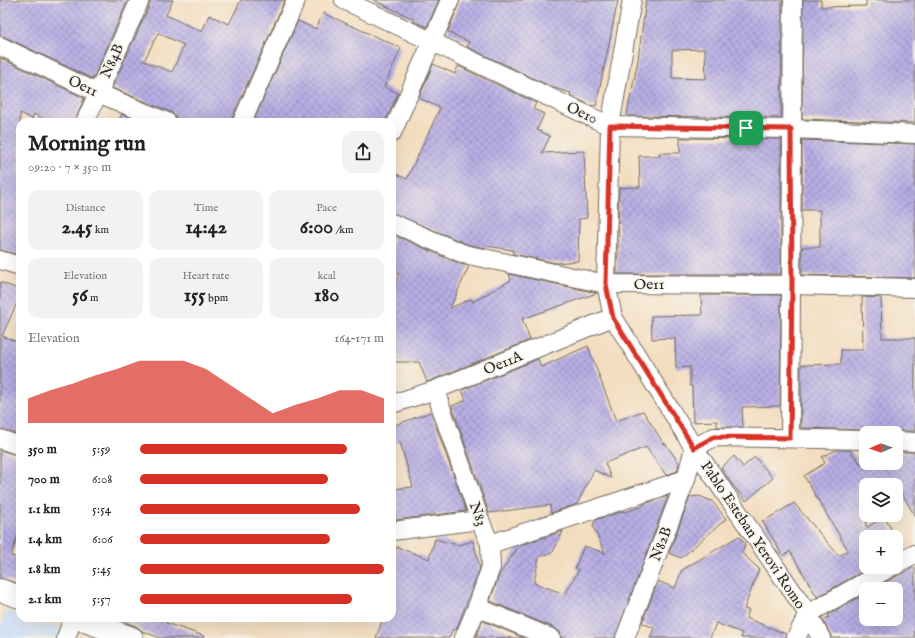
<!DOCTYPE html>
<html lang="en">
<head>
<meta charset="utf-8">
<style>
	:root { --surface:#fff; --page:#f2f2f2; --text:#222; --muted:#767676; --accent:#d93025 }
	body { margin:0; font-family:"IM FELL English",serif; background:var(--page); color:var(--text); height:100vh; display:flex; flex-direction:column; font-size:15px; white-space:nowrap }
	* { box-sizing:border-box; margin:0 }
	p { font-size:13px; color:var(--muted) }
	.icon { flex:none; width:22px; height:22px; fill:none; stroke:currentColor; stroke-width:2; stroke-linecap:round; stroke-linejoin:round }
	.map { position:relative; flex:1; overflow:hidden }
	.details { position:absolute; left:16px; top:118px; width:380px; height:504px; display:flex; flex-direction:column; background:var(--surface); border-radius:12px; box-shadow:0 4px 16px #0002 }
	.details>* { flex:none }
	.needle { width:26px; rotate:268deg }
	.tools { position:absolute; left:859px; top:426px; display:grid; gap:8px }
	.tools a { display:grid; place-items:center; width:44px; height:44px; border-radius:8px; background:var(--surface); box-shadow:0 4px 16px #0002; font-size:20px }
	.pin { position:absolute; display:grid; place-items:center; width:34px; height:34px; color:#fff; margin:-17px; border-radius:8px; box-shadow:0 2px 6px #0006 }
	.round { display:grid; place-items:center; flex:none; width:42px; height:42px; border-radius:12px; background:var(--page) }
	.head { display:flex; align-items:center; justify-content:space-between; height:68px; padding:0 12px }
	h1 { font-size:22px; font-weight:800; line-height:30px }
	.metrics { display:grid; grid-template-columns:repeat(3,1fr); gap:6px; height:68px; padding:4px 12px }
	.metrics div { display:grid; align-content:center; border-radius:10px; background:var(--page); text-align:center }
	.metrics b { font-size:20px; font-weight:800 }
	.metrics small { font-size:11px; font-weight:400 }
	.metrics p { font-size:11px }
	.chart { height:112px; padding:8px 12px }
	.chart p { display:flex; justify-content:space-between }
	.chart svg { width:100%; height:72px; margin-top:4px; fill:var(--accent); opacity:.7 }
	ul { padding:0 12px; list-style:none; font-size:13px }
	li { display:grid; grid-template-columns:64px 48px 1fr; align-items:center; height:30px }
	li i { height:10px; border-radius:5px; background:var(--accent) }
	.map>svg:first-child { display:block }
	.built { fill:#c8ddf9 }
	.building { fill:url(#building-cross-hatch); fill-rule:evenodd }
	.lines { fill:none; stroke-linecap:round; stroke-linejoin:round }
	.minor-casing { stroke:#71695f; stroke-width:20 }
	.major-casing { stroke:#71695f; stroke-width:24 }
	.minor { stroke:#fff; stroke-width:18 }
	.major { stroke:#fff; stroke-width:22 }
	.route-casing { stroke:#fff; stroke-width:8 }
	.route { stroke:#d93025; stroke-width:5 }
	.labels { text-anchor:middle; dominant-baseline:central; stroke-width:3; stroke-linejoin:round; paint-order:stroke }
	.street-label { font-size:15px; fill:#2b2b2b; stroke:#f7f3e8 }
</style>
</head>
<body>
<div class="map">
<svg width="915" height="638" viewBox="0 0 915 638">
	<defs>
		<pattern id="building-cross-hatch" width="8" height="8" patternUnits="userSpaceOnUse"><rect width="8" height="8" fill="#b8afe5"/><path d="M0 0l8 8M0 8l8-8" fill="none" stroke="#968fba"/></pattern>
	</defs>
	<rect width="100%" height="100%" fill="#f7f3e8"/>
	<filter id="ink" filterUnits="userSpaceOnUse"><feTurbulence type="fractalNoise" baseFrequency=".025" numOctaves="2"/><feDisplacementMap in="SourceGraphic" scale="8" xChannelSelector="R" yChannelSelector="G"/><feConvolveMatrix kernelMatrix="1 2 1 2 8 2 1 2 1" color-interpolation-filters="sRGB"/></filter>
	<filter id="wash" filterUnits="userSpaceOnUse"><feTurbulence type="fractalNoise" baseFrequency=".012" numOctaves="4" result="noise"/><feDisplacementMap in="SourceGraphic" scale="16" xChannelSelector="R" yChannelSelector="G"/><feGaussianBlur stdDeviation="0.9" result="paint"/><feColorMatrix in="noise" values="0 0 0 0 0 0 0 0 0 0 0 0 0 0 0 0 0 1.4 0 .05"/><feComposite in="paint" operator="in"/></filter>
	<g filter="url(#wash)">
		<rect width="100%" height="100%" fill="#f3ddbf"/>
		<polygon class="built" points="7,610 20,615 20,618 30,618 62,629 59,638 0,638 0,629"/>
		<g id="blocks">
			<g class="building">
				<polygon points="0,0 128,0 93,79 5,37 0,36"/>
				<path d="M150 0H173L166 15 202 32 209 15 229 24 241 0H285L232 118V122H177L176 116 171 112 112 88 150 4ZM158 33 184 45 172 72 144 61Z"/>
				<polygon points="373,0 439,0 427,27 413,21 414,19"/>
				<polygon points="460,0 618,0 596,106 589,105 570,95 571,93 554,88 467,47 469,42 448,32"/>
				<path d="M646 0H782L781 118 628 116 627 114 638 60ZM705 49 706 79 672 78V50Z"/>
				<polygon points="803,0 821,0 821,7 866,6 866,0 915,0 915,123 802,119"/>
				<polygon points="323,13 401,48 384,87 398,93 385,122 253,122 298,21 316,29"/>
				<polygon points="0,58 84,98 75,122 50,122 34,114 32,119 20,113 20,255 0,250"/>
				<polygon points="433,64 455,74 458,66 536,103 533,109 544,114 537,130 550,136 542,153 584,151 587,218 579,219 578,261 556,263 513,254 513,250 486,246 485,248 467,244 392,213 392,172 407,179 440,108 419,98"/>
				<polygon points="122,114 140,122 118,122"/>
				<polygon points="680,138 781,139 781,274 617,274 617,257 618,257 619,188 640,187 639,156 660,156 659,153 680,153"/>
				<polygon points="802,140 915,144 915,278 802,275 802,247 820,247 820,210 802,210"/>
				<polygon points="392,234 460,264 469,266 450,308 471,299 473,302 511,280 509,274 597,293 522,319 530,340 427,382 419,362 392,362 392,289 399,274 392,271"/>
				<polygon points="0,282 20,290 20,296 2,336 20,343 20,435 0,429"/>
				<polygon points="701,295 781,295 780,406 742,407 743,427 717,427 717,421 693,422 692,386 690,386 690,367 676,368 675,338 652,339 651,316 702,315"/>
				<polygon points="862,297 881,298 882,338 915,338 915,431 897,431 890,433 873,433 866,430 801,428 801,365 841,364 841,350 863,350"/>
				<polygon points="588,346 616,421 643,411 664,444 665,443 679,463 677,471 666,475 646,447 605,463 611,478 594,470 577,504 551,513 550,505 489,513 452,406 466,400 462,390 538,359 541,367"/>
				<polygon points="431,412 466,511 396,520 392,500 392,489 413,487 400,442 392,443 392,426"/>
				<polygon points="0,450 20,456 20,528 11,556 20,558 20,584 0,578"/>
				<polygon points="836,450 850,450 860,463 896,463 896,452 915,452 915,516 897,485 865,485 866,487 866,528 884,517 896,537 866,537 866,567 870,567 817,597 790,551 783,556 762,520 764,521 794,503 839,556 848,550 804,476 825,463 822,457"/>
				<polygon points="734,456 743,467 755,457 773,478 746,501 732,484 721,468"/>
				<polygon points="668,496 615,638 561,638 560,632 555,628 490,601 499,575 519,546 563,531 553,552 539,557 534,583 565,594 579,570 575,568 584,546 605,553 593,526 595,520 624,511 625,512 643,506 644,504"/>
				<polygon points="699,496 712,501 726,519 681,558 669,553 690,497"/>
				<polygon points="739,536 745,544 742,553 759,569 744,609 749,610 746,618 786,634 786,638 741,638 742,633 716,623 710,638 650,638 654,628 642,623 658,581 675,588 682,570"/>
				<polygon points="435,539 458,545 473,541 480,568 456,630 453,629 449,638 376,638 383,618 392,618 392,562 397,547 429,559"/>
				<polygon points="914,567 915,569 915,638 832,638 823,620 829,617 828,615 866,593 866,619 896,619 896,589 873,589"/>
				<polygon points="114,618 168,618 166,623 204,636 204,638 160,638 142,631 136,626"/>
				<polygon points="483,621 524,638 476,637"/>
			</g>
		</g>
	</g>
	<g filter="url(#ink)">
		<use href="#blocks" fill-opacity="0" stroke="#71695f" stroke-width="1"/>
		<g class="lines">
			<defs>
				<g id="minor">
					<polyline points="344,0 610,126 791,129 915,134"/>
					<polyline points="632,0 610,126 606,284 613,317 694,448 808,614 821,638"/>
					<polyline points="0,46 98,93 167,122"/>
					<polyline points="85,122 140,0"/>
					<polyline points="242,122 296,0"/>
					<polyline points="392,133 450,0"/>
					<polyline points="392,223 464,254 606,284 792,285 915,288"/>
					<polyline points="0,260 20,266"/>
					<polyline points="435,390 480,520 490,544 491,567 477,607 464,638"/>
					<polyline points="392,404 435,390 613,317"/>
					<path d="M790 438C792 292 791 146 793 0"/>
					<polyline points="0,439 20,446"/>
					<polyline points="896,441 915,442"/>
					<polyline points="392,531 480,520"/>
					<polyline points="490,544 686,479"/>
					<polyline points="896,564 915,554"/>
					<polyline points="477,607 551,638"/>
					<polyline points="66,638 73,618"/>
					<polyline points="625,638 686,479 694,448 714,437 866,440"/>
					<polyline points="796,638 808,614 891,567"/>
				</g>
				<g id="major">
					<polyline points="0,590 20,597"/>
					<polyline points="77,618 132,638"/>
				</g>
			</defs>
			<use href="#minor" class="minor-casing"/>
			<use href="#major" class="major-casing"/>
			<use href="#minor" class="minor"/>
			<use href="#major" class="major"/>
		</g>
	</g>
	<g class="lines" filter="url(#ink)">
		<defs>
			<polygon id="route" points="610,126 791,129 792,285 790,438 714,437 694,448 613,318 606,284"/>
		</defs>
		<use href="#route" class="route-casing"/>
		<use href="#route" class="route"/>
	</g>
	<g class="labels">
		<g class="street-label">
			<text transform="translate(112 61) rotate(-66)">N84B</text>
			<text transform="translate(83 86) rotate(25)">Oe11</text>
			<text transform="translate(582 113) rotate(25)">Oe10</text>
			<text x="649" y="284">Oe11</text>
			<text transform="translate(503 363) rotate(-22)">Oe11A</text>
			<text transform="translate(478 514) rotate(70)">N83</text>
			<text transform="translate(753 535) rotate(56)">Pablo Esteban Yerovi Romo</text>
			<text transform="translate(661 544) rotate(-69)">N82B</text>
		</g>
	</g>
</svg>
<div class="tools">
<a><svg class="needle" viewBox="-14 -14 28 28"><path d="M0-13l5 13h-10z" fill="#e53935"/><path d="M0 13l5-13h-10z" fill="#767676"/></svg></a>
<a><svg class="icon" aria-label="layers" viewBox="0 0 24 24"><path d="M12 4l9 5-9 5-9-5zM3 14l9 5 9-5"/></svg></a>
<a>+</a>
<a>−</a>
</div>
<div class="pin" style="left:746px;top:128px;background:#1e9e55"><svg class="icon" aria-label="arrive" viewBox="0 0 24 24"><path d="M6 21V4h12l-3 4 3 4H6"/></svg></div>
<section class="details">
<div class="head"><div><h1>Morning run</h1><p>09:20 · 7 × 350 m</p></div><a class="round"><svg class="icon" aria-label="share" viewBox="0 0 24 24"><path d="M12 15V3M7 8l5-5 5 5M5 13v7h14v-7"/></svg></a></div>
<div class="metrics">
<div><p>Distance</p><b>2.45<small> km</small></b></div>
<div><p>Time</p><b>14:42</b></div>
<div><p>Pace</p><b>6:00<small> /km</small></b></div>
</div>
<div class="metrics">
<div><p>Elevation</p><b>56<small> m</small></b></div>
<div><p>Heart rate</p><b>155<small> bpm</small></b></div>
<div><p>kcal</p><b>180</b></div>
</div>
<div class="chart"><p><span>Elevation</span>164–171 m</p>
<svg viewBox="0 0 160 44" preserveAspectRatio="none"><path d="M0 44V29L10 24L20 20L30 15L40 11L50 6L60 6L70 6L80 11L90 20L100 29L110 38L120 33L130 29L140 24L150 24L160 29V44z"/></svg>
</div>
<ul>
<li><b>350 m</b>5:59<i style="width:85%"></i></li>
<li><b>700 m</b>6:08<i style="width:77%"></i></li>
<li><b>1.1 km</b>5:54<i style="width:90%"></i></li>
<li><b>1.4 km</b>6:06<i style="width:78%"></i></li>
<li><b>1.8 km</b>5:45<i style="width:100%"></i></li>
<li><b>2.1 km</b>5:57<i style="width:87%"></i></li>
</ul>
</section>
</div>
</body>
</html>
